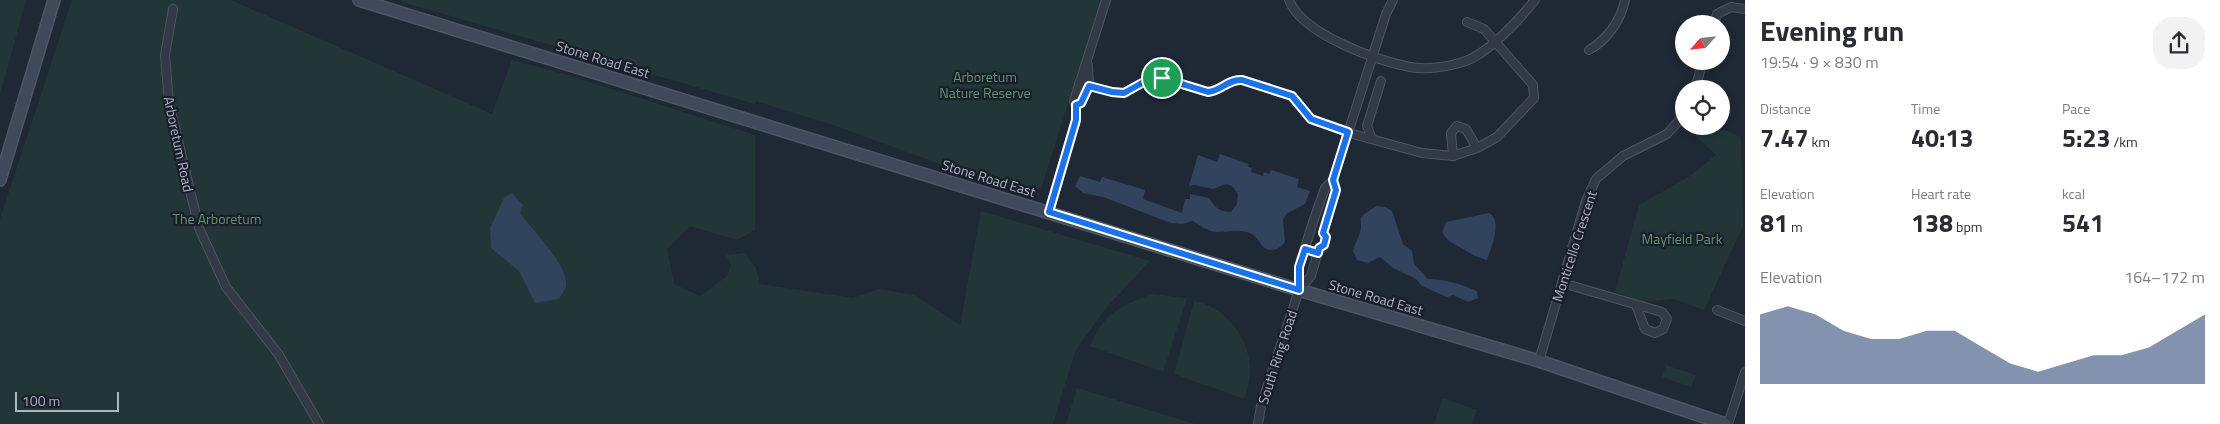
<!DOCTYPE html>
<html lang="en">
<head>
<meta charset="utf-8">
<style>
	:root { --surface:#fff; --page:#f2f2f3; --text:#2b2b33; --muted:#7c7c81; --accent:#50648c }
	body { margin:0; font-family:"Titillium Web",sans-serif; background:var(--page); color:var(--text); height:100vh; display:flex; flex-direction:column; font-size:19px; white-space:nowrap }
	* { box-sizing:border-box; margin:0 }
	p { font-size:16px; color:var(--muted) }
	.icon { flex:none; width:28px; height:28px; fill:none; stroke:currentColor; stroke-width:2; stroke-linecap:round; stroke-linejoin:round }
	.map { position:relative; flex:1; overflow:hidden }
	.drawer { display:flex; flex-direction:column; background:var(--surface); width:475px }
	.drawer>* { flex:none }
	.needle { width:32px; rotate:243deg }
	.fabs { position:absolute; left:1675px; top:15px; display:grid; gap:10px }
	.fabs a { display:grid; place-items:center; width:55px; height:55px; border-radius:50%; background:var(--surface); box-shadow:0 2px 8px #0003; font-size:25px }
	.scale { position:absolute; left:15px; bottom:12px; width:104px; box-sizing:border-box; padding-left:5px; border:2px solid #acb5c3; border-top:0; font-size:14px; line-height:18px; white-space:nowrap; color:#acb5c3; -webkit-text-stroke:4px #181f2a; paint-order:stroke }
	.pin { position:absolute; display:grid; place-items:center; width:42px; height:42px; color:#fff; margin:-21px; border:2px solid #fff; border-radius:50%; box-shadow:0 1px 5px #0007 }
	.round { display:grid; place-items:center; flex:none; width:52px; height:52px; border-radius:20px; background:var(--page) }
	.head { display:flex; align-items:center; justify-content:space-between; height:85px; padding:0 15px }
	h1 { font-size:28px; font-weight:700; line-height:38px }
	.stats { display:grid; grid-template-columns:repeat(3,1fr); gap:8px; height:85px; padding:5px 15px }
	.stats div { display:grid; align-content:center }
	.stats b { font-size:25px; font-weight:700 }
	.stats small { font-size:14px; font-weight:400 }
	.stats p { font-size:14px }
	.chart { height:140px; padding:10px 15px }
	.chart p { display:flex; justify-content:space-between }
	.chart svg { width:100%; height:90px; margin-top:5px; fill:var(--accent); opacity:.7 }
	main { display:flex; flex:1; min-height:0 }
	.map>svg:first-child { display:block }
	.green { fill:#223638 }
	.water { fill:#32435d }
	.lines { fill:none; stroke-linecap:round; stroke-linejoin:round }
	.street-casing { stroke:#4d5561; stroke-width:10 }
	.secondary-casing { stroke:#4d5561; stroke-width:14 }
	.street { stroke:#323a46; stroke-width:8 }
	.secondary { stroke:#404959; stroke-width:11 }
	.route-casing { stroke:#fff; stroke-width:10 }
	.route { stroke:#1a73e8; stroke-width:6 }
	.labels { text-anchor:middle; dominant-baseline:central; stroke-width:4.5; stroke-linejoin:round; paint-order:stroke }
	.street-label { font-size:14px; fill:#acb5c3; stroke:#181f2a }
	.park-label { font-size:14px; fill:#649370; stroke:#181f2a }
</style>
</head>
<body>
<main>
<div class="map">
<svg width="1745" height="424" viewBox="0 0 1745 424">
	<rect width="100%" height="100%" fill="#1f2835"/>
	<g class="green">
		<polygon points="0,0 26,0 0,95"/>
		<polygon points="72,0 231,0 492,114 512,60 571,76 755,135 755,230 737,240 690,226 667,249 674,284 700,296 727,276 731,265 726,255 745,253 756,268 760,284 853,298 879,289 914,295 960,325 981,211 1150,261 1105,309 1075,352 1053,424 0,424 0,219"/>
		<polygon points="402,0 1101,0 1041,189 1037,188 1036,190 950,168 839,127 756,101 755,104 402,2"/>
		<polygon points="1694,126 1714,126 1741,137 1743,226 1704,310 1674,299 1643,302 1615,292 1639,205 1690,176 1716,155 1690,131"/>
		<path d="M1152 294 1187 298 1163 372 1090 346C1105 312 1119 307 1152 294Z"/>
		<path d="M1194 301C1226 306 1251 340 1250 372 1250 381 1247 390 1244 399L1174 374Z"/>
		<polygon points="1666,365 1696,375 1691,387 1662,377"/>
		<polygon points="1077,388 1195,424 1066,424"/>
		<polygon points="1443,398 1477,410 1472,424 1434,424"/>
	</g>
	<g class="water">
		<path d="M1220 154 1249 164 1248 167 1252 168 1251 172 1263 176 1264 172 1269 174 1271 170 1299 179 1297 187 1310 191 1305 204 1286 214 1283 220 1285 242C1281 246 1278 250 1272 250 1261 250 1260 239 1252 234 1240 228 1230 232 1218 232 1208 232 1201 226 1193 221L1182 224 1171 223 1103 197 1083 193 1075 186 1080 176 1100 182 1102 177 1145 190 1143 199 1182 213 1185 199H1190V194L1209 198C1215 207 1219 212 1231 212L1237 204 1238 194 1232 186 1226 184 1213 189 1195 185 1189 186 1198 155 1217 162Z"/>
		<path d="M512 193 523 205 520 213C532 230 568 265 566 285 566 289 561 295 559 299L535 303 519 271 491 248 490 228 504 198Z"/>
		<path d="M1377 206 1385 207 1392 211 1403 244 1412 251 1414 264 1428 279C1445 279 1461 284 1477 291L1478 298 1468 302 1453 295 1447 297 1422 286 1416 279 1393 268 1380 257 1368 263 1357 260 1353 251C1354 245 1357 241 1359 235 1366 216 1351 221 1377 206Z"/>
		<path d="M1489 213C1503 220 1491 248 1487 260L1475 256 1449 241 1442 233 1446 222Z"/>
	</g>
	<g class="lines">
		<defs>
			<g id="street">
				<path d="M1289 0C1302 34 1375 60 1410 67 1426 70 1447 67 1463 62 1488 54 1519 20 1535 0"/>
				<polyline points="173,9 165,55 169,103 199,228 226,287 279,355 319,424"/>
				<polyline points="1714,24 1717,14 1731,7 1745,9"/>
				<path d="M1589 50C1607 40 1621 20 1625 0"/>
				<path d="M1079 83 1112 92 1124 93 1151 78H1162L1208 92C1221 91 1228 79 1242 80L1292 96 1311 119 1349 133 1422 153 1453 156 1477 148 1497 137 1534 98 1533 85 1484 29 1467 22"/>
				<polyline points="1695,89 1703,61"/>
				<polyline points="1076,105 1081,103 1089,86 1088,65"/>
				<polyline points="1372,139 1367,126 1381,81"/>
				<polyline points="1453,156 1451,133 1457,126 1466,129 1477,148"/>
				<polyline points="1049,212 1076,120 1076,105 1074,101 1106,0"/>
				<polyline points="1562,283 1662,312 1667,319 1663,329 1655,333 1645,329 1636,305"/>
				<polyline points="1299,290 1311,276 1319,248 1324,245 1326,237 1323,233 1336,190 1333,180"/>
				<polyline points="1717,310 1745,321"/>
				<polyline points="1539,361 1586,201 1596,179 1623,156 1667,134 1684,115"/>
				<polyline points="1258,424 1261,406 1299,290 1299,267 1313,222 1325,188 1333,180 1386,14 1393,0"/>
				<polyline points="1728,424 1745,372"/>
			</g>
			<g id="secondary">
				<polyline points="359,0 1299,290 1539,361 1725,424"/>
				<polyline points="0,180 54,0"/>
			</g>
		</defs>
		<use href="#street" class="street-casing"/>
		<use href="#secondary" class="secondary-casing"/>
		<use href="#street" class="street"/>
		<use href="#secondary" class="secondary"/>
	</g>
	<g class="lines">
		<defs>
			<path id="route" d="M1151 78H1162L1208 92C1221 91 1228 79 1242 80L1292 96 1311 119 1348 132 1333 180 1336 190 1323 233 1326 237 1324 245 1319 248 1318 253 1305 249 1299 267V290L1049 212 1076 120V105L1081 103 1089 86 1112 92 1124 93Z"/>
		</defs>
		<use href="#route" class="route-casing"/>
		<use href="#route" class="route"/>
	</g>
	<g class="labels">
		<g class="street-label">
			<text transform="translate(603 59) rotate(17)">Stone Road East</text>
			<text transform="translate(179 144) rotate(78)">Arboretum Road</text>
			<text transform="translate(989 178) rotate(17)">Stone Road East</text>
			<text transform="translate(1574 246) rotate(-72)">Monticello Crescent</text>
			<text transform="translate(1376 297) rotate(16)">Stone Road East</text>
			<text transform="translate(1277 357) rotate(-72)">South Ring Road</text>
		</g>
		<g class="park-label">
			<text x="985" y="76">Arboretum<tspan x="985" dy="16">Nature Reserve</tspan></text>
			<text x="217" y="218">The Arboretum</text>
			<text x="1682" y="238">Mayfield Park</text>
		</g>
	</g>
</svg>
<div class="fabs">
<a><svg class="needle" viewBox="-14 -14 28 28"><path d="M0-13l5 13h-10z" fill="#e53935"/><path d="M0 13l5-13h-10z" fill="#7c7c81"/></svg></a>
<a><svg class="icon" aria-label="locate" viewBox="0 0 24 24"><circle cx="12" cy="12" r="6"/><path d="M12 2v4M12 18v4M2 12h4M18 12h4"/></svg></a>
</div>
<div class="scale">100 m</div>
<div class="pin" style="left:1162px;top:78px;background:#1e9e55"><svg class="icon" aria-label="arrive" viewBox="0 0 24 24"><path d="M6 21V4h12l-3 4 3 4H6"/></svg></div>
</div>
<section class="drawer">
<div class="head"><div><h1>Evening run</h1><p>19:54 · 9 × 830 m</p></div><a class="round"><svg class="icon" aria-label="share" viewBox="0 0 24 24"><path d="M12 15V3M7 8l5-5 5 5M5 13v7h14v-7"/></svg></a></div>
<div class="stats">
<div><p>Distance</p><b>7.47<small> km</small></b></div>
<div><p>Time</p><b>40:13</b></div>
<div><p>Pace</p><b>5:23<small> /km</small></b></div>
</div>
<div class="stats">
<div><p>Elevation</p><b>81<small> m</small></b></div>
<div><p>Heart rate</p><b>138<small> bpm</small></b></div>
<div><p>kcal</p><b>541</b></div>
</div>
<div class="chart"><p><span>Elevation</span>164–172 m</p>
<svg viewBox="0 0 160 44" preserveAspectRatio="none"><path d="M0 44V10L10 6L20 10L30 18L40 22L50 22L60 18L70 18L80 26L90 34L100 38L110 34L120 30L130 30L140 26L150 18L160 10V44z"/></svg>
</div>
</section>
</main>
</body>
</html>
